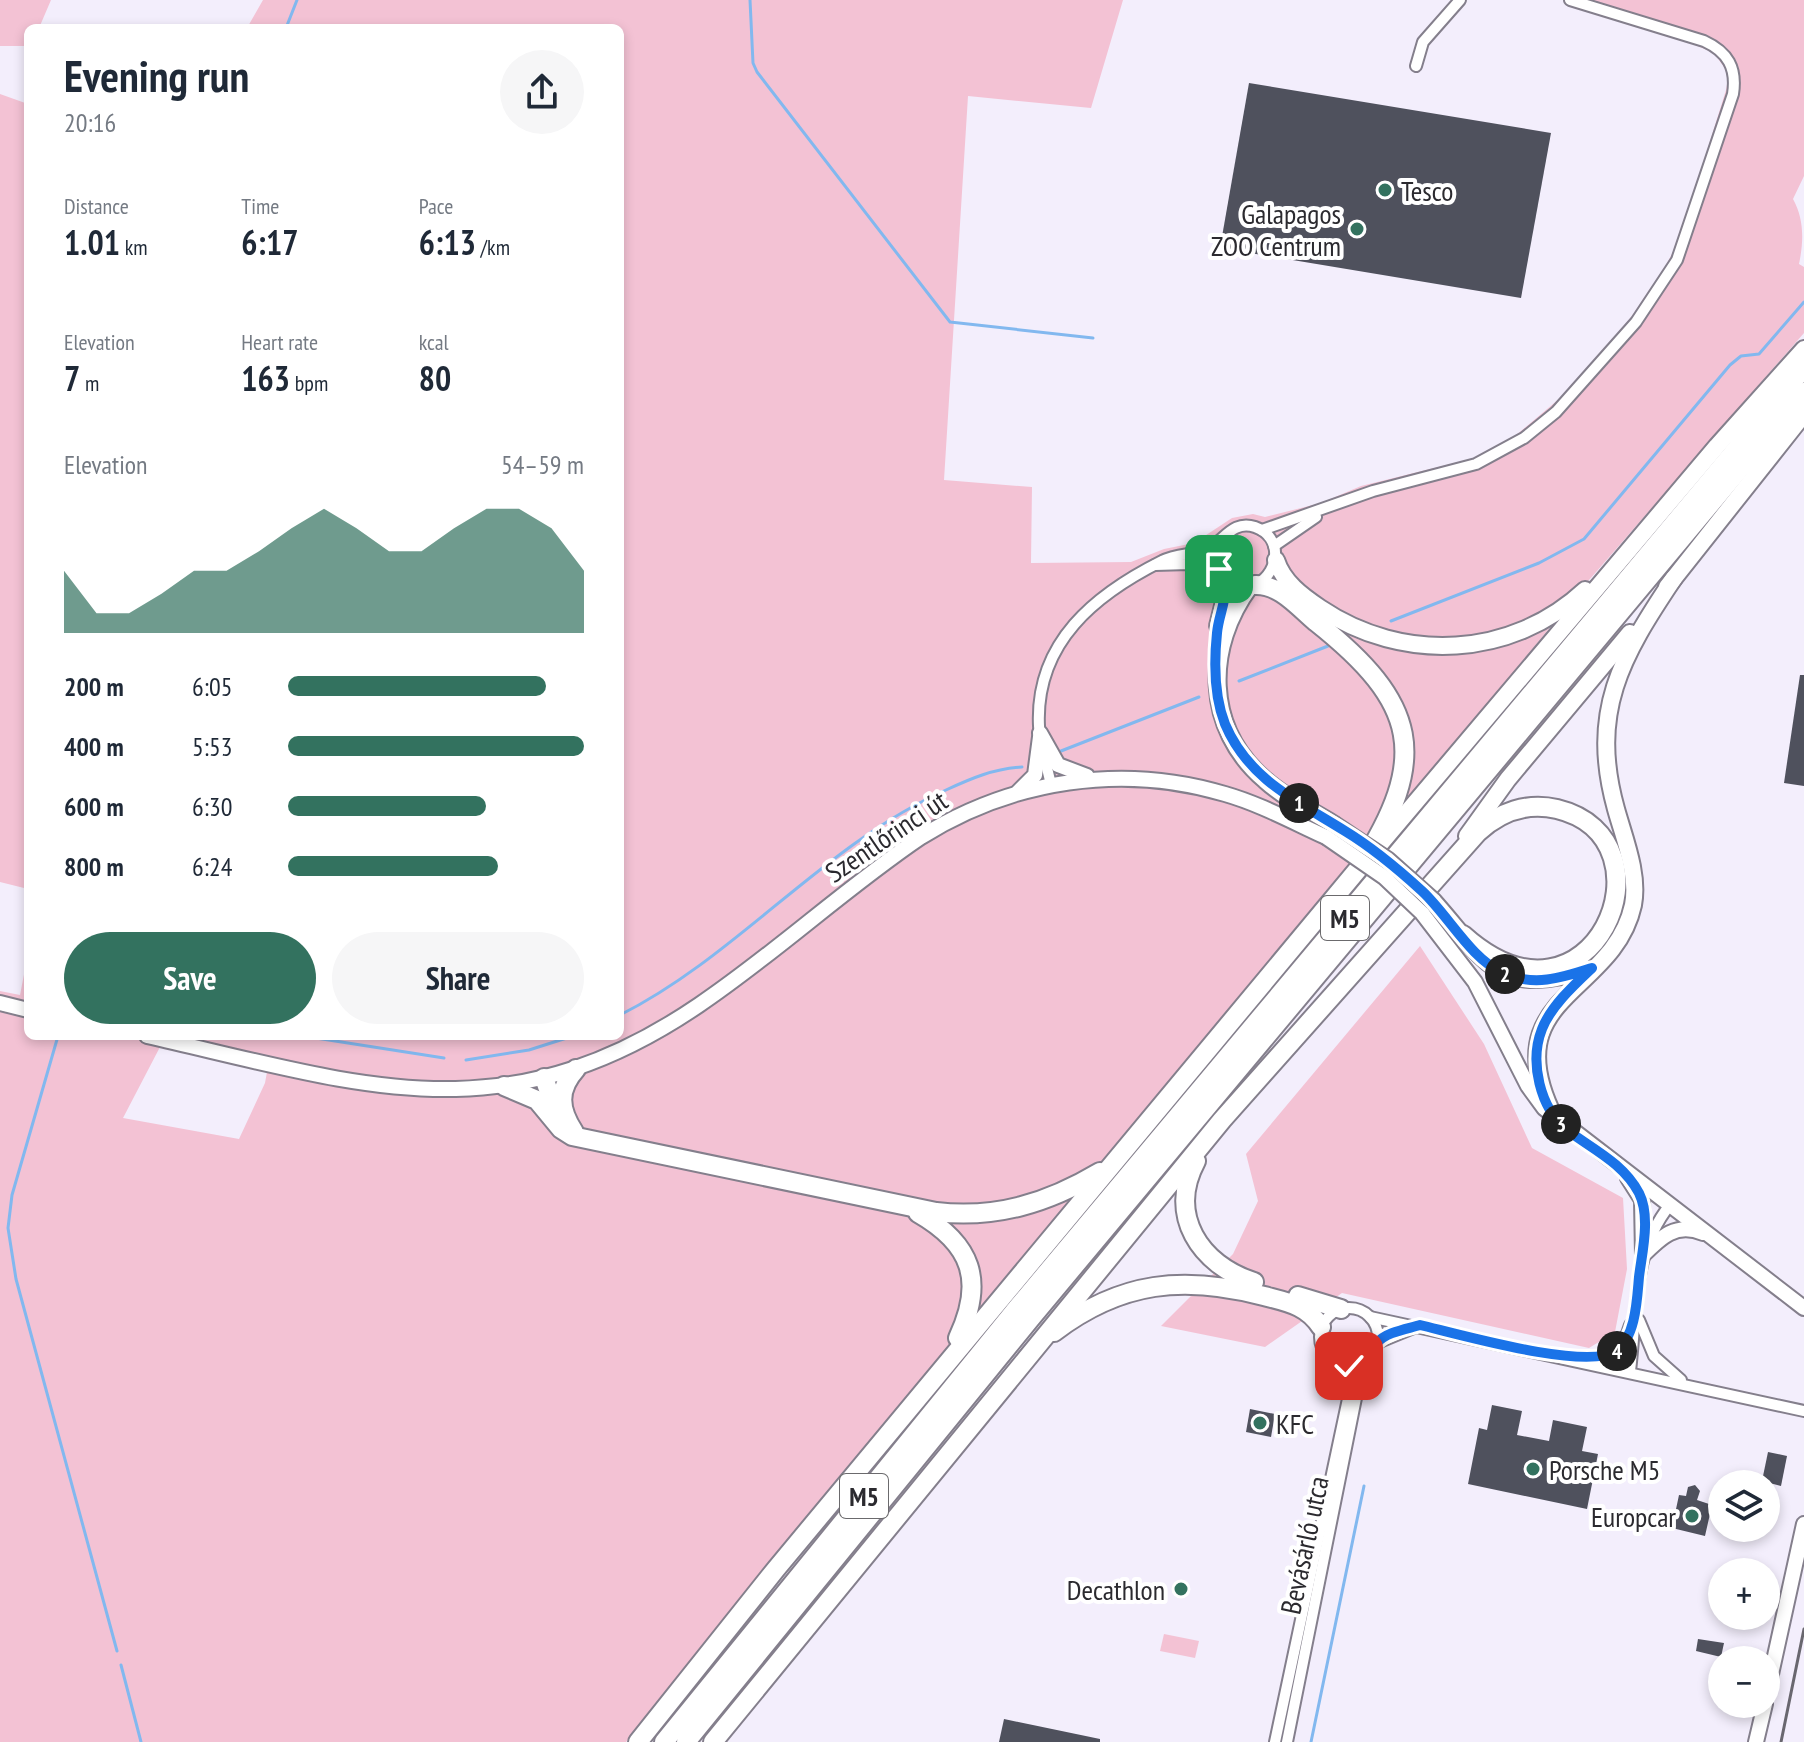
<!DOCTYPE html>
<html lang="en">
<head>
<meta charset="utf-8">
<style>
	:root { --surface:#fff; --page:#f6f6f7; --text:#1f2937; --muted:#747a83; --accent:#33725f }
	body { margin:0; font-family:"PT Sans Narrow",sans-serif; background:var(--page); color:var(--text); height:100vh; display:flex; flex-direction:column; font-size:30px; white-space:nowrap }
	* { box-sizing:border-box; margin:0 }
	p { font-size:26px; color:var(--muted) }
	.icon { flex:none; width:44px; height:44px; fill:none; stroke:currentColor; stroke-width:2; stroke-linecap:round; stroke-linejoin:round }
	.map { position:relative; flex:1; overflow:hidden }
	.sheet { position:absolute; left:24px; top:24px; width:600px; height:1016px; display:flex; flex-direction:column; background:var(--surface); border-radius:12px; box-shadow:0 4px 12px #0003 }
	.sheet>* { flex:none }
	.buttons { position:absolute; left:1708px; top:1470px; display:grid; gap:16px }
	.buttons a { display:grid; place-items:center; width:72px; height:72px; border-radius:50%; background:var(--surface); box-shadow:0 4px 12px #0003; font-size:40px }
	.pin { position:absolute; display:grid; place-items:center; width:68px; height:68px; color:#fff; margin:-34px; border-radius:16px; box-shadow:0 4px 12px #0006 }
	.km { position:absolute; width:40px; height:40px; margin:-20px; border-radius:50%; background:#222; color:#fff; font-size:22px; line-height:40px; text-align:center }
	.round { display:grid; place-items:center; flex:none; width:84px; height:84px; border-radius:42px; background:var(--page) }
	.overview { display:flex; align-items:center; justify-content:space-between; height:136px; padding:0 40px }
	h1 { font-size:44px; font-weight:800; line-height:60px }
	.stats { display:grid; grid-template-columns:repeat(3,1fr); gap:12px; height:136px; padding:8px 40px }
	.stats div { display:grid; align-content:center }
	.stats b { font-size:34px; font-weight:800 }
	.stats small { font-size:22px; font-weight:400 }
	.stats p { font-size:22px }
	.chart { height:224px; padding:16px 40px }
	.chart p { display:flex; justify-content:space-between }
	.chart svg { width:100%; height:144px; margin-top:8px; fill:var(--accent); opacity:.7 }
	.primary-button { display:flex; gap:16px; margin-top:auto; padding:16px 40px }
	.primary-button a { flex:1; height:92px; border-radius:48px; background:var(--accent); color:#fff; font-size:32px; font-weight:800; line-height:92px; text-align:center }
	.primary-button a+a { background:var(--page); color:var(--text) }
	ul { padding:0 40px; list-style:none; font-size:26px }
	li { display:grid; grid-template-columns:128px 96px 1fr; align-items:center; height:60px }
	li i { height:20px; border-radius:10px; background:var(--accent) }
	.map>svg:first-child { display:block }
	.green { fill:#f3c2d4; fill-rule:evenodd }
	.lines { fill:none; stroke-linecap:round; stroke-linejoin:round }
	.stream { stroke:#82b8ef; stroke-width:3 }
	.building { fill:#4f515d }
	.minor-casing { stroke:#847f8c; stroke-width:14 }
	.secondary-casing { stroke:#847f8c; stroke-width:18 }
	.primary-casing { stroke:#847f8c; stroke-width:20 }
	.motorway-casing { stroke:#847f8c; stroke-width:22 }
	.minor { stroke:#fff; stroke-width:10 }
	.secondary { stroke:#fff; stroke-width:14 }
	.primary { stroke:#fff; stroke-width:16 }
	.motorway { stroke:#fff; stroke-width:18 }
	.rail { stroke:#69676f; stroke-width:3 }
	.secondary-bridge-casing { stroke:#847f8c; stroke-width:18; stroke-linecap:butt }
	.primary-bridge-casing { stroke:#847f8c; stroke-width:20; stroke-linecap:butt }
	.secondary-bridge { stroke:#fff; stroke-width:14 }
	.primary-bridge { stroke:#fff; stroke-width:16 }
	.route-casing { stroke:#fff; stroke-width:16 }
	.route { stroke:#1a73e8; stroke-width:10 }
	.poi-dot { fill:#33725f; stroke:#fff; stroke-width:3 }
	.labels { text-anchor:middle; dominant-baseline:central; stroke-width:8; stroke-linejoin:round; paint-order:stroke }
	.shield { fill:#fff; stroke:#6b6a6d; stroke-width:2 }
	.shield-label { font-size:26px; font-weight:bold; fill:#2b2a2f }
	.poi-label { font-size:28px; fill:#2b2a2f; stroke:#fff; text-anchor:start }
	.street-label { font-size:28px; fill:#2b2a2f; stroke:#fff }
</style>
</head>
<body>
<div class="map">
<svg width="1804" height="1742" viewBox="0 0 1804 1742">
	<rect width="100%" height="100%" fill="#f3eefc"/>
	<g class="green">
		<polygon points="0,0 51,0 39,28 28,28 28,46 0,46"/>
		<path d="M263 0H1123L1091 108 968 96 944 480 1032 487 1031 563 1131 562 1164 549 1194 543 1232 518 1253 514 1265 517 1321 503 1361 486 1483 456 1509 441 1572 388 1632 316 1665 267 1679 241 1726 90 1729 74 1714 53 1591 0H1804V176L1793 199C1804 219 1804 240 1799 264L1804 267V333L1590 579 1571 596 1557 619 1461 736 864 1450 626 1742H0V991L20 995 28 954V1036H620V28H247ZM160 1047 267 1072 265 1083 239 1139 123 1118Z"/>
		<polygon points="0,94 28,104 28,889 0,882"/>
		<polygon points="1420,946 1484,1044 1532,1148 1623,1198 1627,1269 1615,1332 1589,1348 1342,1293 1265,1347 1161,1326 1233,1254 1258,1201 1246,1154"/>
		<polygon points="1164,1634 1199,1641 1195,1658 1160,1651"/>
	</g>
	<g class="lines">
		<g class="stream">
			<polyline points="750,0 753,63 757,72 950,322 1093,338"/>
			<polyline points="286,28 297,0"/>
			<polyline points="1391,621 1539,563 1584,539 1730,365 1741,356 1759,354 1804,302"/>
			<polyline points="1239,681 1328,646"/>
			<polyline points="1061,751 1199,697"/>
			<path d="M620 1015C739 955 824 844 946 790 972 778 993 769 1022 767"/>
			<polyline points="58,1036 12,1195 8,1228 16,1279 117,1651"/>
			<polyline points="303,1036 444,1058"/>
			<polyline points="466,1060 529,1050 573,1036"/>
			<polyline points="121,1665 141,1742"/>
			<polyline points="1311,1742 1364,1486"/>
		</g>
	</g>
	<g class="building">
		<polygon points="1249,83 1551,133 1521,298 1220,248"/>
		<polygon points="1800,675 1804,675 1804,786 1784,783"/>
		<polygon points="1492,1405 1522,1411 1517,1435 1549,1441 1553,1420 1587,1427 1582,1451 1598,1454 1587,1509 1468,1484 1479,1428 1487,1430"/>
		<polygon points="1250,1409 1275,1414 1271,1437 1246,1432"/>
		<polygon points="1768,1452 1787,1456 1781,1486 1762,1481"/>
		<polygon points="1695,1485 1700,1491 1697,1500 1712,1505 1705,1536 1672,1528 1679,1495 1686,1496 1688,1487"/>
		<polygon points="1698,1639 1724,1643 1721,1657 1696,1651"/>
		<polygon points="1004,1719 1100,1739 1100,1742 999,1742"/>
	</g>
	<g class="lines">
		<defs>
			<g id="minor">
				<polyline points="1416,66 1423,42 1460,0"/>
				<path d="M1262 530 1373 491 1476 464 1524 438 1556 412 1636 322 1677 260 1733 94C1737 68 1728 52 1704 41L1570 0"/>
				<polyline points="1274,546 1316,517"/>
				<polyline points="1155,565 1189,564 1219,569"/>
				<path d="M1051 785C1047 766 1040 745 1039 726 1035 642 1096 594 1162 561 1175 554 1190 555 1203 551 1223 544 1231 519 1255 527 1283 537 1280 571 1257 584L1233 583 1218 567 1219 543"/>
				<circle cx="1349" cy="1337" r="29"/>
				<polyline points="1370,1317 1804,1411"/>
				<polyline points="1639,1320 1654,1356 1681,1380"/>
				<polyline points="1377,1343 1416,1327"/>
				<path d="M1588 1358C1612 1355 1623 1349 1630 1325"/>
				<path d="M1630 1371C1637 1315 1632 1251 1670 1205"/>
				<polyline points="1275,1742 1349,1394 1344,1366"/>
				<polyline points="1287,1742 1359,1383 1368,1359"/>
			</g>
			<g id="secondary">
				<polyline points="1040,733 1058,765 1087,776"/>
				<polyline points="1018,792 1035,775 1040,737"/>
				<polyline points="1422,913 1475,982 1528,1086 1544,1108 1804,1308"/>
				<polyline points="0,1003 28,1010"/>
				<path d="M147 1036C359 1084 502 1139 699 1005 776 953 844 889 921 837 1012 780 1122 763 1225 794 1260 804 1293 822 1326 837"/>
				<polyline points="1628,1178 1642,1200 1643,1255"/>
				<path d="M1643 1255C1661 1237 1676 1222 1703 1233"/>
				<polyline points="1766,1697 1804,1524"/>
				<polyline points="1756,1742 1765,1704"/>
			</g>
			<g id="primary">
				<path d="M1276 560C1283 582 1302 596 1320 608 1403 664 1512 658 1585 590"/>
				<path d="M1250 586C1205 647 1204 728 1265 780 1285 798 1310 810 1333 824"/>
				<polyline points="1667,587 1804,414"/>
				<polyline points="1218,626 1225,598 1224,577"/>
				<polyline points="1467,836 1508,779 1630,633"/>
				<polyline points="1376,849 1717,446 1804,349"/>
				<path d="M1433 901C1489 964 1496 997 1589 969"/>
				<path d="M1555 1119C1492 995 1613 996 1633 905 1639 874 1624 838 1616 809 1589 712 1621 657 1674 578"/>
			</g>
			<g id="motorway">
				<polyline points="544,1078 556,1111"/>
				<path d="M504 1086 537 1100 561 1129 572 1136 936 1212C996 1219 1048 1203 1100 1172"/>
				<path d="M574 1132C559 1109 557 1090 576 1069"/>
				<path d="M1196 1161C1167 1215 1200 1265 1254 1282"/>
				<path d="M918 1213C972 1244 985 1281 958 1338"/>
				<polyline points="1298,1296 1341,1309"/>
				<path d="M1054 1332C1121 1281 1184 1275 1264 1296 1287 1302 1307 1305 1321 1327"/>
				<path d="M638 1742 776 1569 1359 868C1431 757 1418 703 1316 622 1298 607 1280 584 1255 585"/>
				<polyline points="664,1742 1017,1308 1804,368"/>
				<polyline points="686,1742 1031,1318 1804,392"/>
				<path d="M713 1742 1222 1120 1478 832C1500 812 1527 802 1557 809 1681 839 1592 1051 1463 935"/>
			</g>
		</defs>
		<use href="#minor" class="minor-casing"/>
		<use href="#secondary" class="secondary-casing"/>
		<use href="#primary" class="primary-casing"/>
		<use href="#motorway" class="motorway-casing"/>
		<use href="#minor" class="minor"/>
		<use href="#secondary" class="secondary"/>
		<use href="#primary" class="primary"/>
		<use href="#motorway" class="motorway"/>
		<polyline class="rail" points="1781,1742 1804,1629"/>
		<defs>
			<polyline id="secondary-bridge" points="1326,837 1384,877 1422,913"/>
			<polyline id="primary-bridge" points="1333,824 1387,860 1433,901"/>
		</defs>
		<use href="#secondary-bridge" class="secondary-bridge-casing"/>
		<use href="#primary-bridge" class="primary-bridge-casing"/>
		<use href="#secondary-bridge" class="secondary-bridge"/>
		<use href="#primary-bridge" class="primary-bridge"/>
	</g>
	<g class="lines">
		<defs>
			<path id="route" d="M1219 569C1233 591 1219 610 1217 633 1214 662 1214 696 1225 724 1248 779 1297 801 1345 831 1373 848 1398 869 1422 891 1448 915 1471 959 1503 973 1534 987 1561 978 1592 968 1574 985 1551 1006 1542 1029 1529 1062 1540 1108 1567 1130 1594 1150 1623 1163 1639 1193 1651 1217 1642 1252 1639 1277 1637 1299 1636 1337 1616 1351 1587 1371 1458 1334 1420 1325 1407 1329 1386 1332 1377 1343 1368 1355 1367 1364 1349 1366"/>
		</defs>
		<use href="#route" class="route-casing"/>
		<use href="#route" class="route"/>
	</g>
	<g class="poi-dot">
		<circle cx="1385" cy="190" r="8"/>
		<circle cx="1357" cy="229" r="8"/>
		<circle cx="1260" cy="1423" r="8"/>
		<circle cx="1533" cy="1469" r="8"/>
		<circle cx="1692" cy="1516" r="8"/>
		<circle cx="1181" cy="1589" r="8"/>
	</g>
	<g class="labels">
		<g class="shield">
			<rect x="1321" y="896" width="48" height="44" rx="6"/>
			<rect x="840" y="1474" width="48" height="44" rx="6"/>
		</g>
		<g class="shield-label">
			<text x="1345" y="918">M5</text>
			<text x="864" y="1496">M5</text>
		</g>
		<g class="poi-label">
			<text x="1401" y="190">Tesco</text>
			<text x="1341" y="213" text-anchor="end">Galapagos<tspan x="1341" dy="32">ZOO Centrum</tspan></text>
			<text x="1276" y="1423">KFC</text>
			<text x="1549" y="1469">Porsche M5</text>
			<text x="1676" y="1516" text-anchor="end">Europcar</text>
			<text x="1165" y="1589" text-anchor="end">Decathlon</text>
		</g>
		<g class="street-label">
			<text transform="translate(886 836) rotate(-34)">Szentlőrinci út</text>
			<text transform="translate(1304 1545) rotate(-78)">Bevásárló utca</text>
		</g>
	</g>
</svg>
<div class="buttons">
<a><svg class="icon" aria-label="layers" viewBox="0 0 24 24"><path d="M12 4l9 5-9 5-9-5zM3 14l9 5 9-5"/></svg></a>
<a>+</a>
<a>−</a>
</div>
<div class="pin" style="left:1219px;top:569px;background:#1e9e55"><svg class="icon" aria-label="arrive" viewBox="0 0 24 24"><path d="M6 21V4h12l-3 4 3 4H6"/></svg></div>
<div class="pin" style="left:1349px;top:1366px;background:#d93025"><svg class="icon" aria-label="check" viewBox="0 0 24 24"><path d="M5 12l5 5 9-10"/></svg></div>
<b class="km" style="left:1299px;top:803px">1</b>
<b class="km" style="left:1505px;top:974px">2</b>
<b class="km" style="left:1561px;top:1124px">3</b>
<b class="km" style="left:1617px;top:1351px">4</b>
<section class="sheet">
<div class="overview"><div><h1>Evening run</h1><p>20:16</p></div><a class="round"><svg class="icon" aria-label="share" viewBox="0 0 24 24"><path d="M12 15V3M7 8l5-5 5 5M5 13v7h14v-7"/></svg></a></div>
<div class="stats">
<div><p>Distance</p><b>1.01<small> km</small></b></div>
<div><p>Time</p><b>6:17</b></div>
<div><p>Pace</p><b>6:13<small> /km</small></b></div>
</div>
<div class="stats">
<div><p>Elevation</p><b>7<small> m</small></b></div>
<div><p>Heart rate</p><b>163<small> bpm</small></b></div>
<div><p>kcal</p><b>80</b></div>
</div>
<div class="chart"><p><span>Elevation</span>54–59 m</p>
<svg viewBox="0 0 160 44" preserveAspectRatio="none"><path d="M0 44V25L10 38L20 38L30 32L40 25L50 25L60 19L70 12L80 6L90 12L100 19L110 19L120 12L130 6L140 6L150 12L160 25V44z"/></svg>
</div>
<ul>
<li><b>200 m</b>6:05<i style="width:87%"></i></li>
<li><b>400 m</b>5:53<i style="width:100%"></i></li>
<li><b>600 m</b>6:30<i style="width:67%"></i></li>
<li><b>800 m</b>6:24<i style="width:71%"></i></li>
</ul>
<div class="primary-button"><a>Save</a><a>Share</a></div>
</section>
</div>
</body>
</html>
